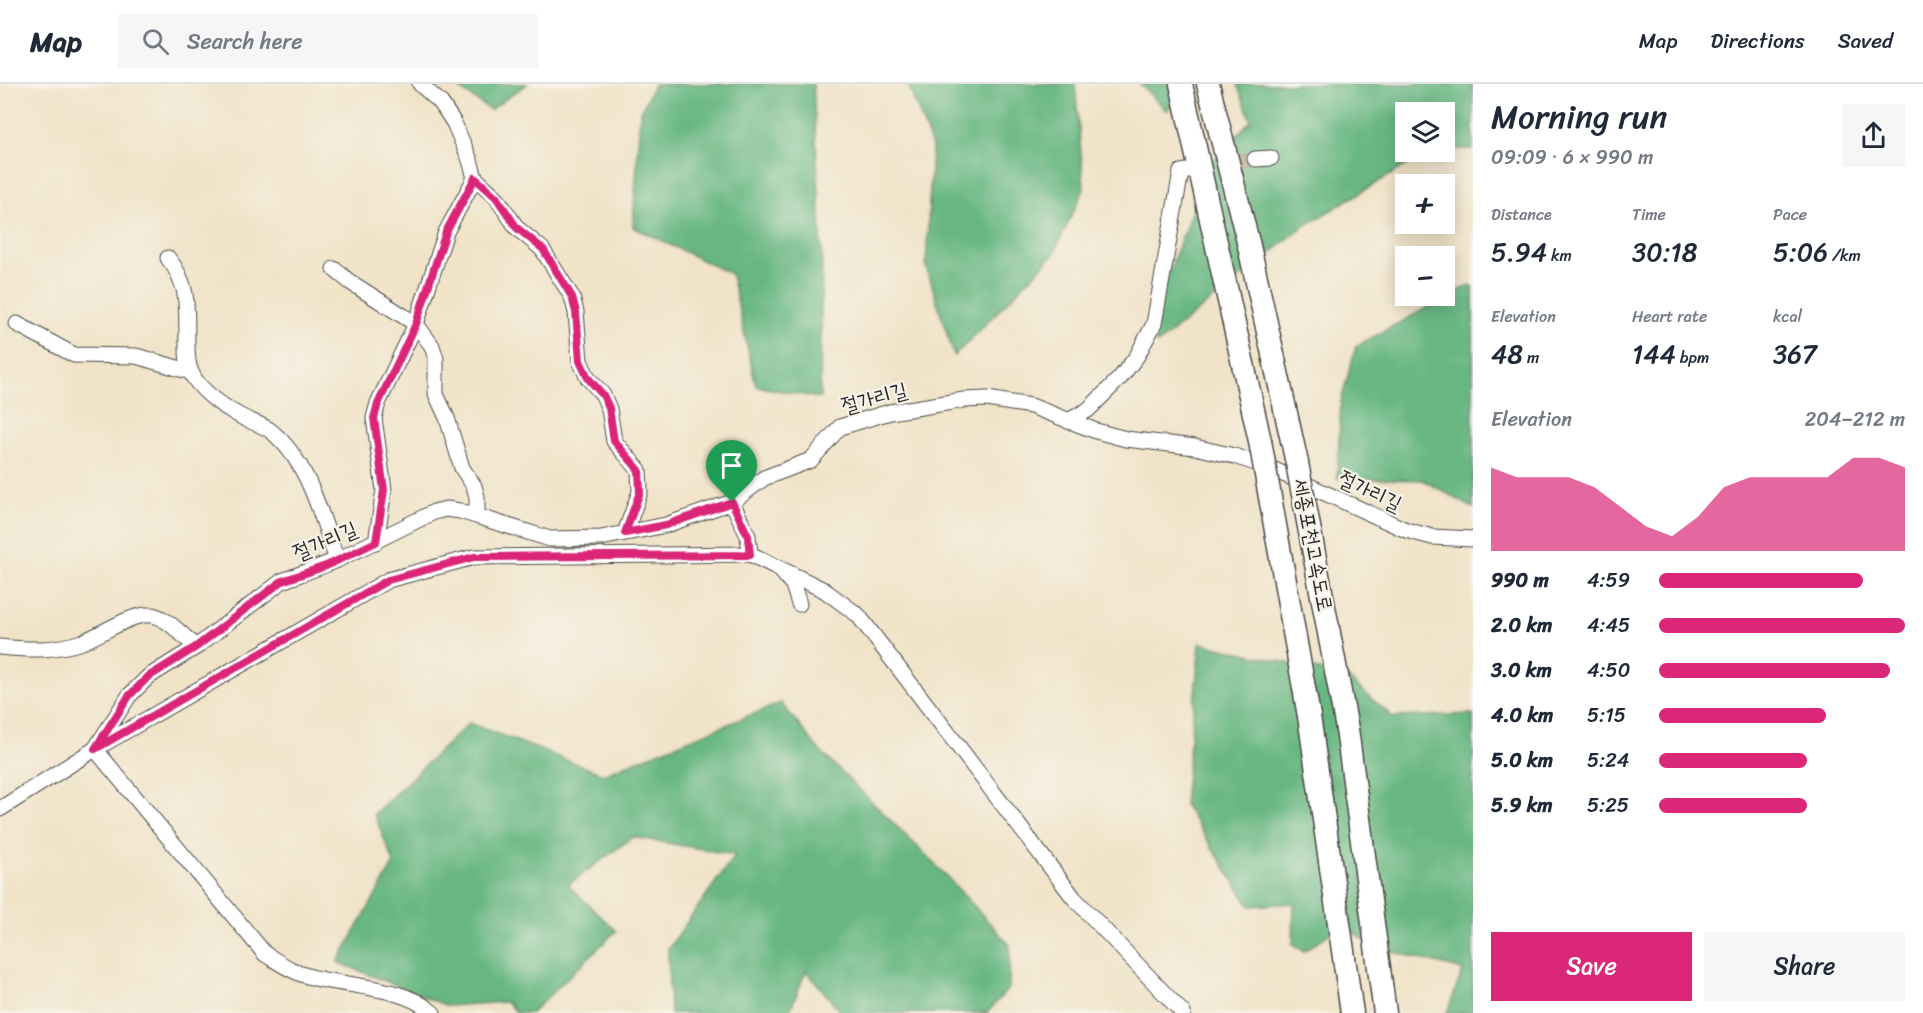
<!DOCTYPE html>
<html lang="en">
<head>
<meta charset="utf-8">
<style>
	:root { --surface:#fff; --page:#f6f6f7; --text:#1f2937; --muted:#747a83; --line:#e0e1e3; --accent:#db2777 }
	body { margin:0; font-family:Sriracha,"Poor Story",sans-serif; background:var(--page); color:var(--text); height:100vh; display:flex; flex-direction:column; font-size:22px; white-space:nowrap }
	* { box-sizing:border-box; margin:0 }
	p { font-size:20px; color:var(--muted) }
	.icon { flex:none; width:33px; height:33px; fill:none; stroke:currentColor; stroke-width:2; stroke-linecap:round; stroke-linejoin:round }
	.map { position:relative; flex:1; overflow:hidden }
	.sheet { display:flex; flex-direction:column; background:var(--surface); width:450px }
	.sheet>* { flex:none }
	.controls { position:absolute; left:1395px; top:18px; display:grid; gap:12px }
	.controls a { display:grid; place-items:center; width:60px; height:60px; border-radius:0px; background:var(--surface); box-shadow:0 3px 15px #0003; font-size:30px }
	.pin { position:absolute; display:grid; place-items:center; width:51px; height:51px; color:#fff; margin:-62px -26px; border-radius:50% 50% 50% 0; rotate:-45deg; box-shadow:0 0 6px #0007 }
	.pin .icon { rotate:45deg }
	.round { display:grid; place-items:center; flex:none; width:63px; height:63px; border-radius:0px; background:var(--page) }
	.overview { display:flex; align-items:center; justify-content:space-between; height:102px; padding:0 18px }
	h1 { font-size:33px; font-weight:600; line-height:45px }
	.figures { display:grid; grid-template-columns:repeat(3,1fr); gap:9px; height:102px; padding:6px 18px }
	.figures div { display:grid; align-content:center }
	.figures b { font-size:26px; font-weight:600 }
	.figures small { font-size:16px; font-weight:400 }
	.figures p { font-size:16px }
	.chart { height:168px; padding:12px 18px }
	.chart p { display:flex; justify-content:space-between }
	.chart svg { width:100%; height:108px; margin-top:6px; fill:var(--accent); opacity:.7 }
	.cta { display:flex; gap:12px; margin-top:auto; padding:12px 18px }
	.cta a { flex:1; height:69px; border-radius:0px; background:var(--accent); color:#fff; font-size:24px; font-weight:600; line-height:69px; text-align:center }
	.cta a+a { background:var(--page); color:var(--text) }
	ul { padding:0 18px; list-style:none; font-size:20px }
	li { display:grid; grid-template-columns:96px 72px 1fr; align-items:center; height:45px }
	li i { height:15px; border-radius:8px; background:var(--accent) }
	header { display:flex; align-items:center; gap:36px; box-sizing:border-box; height:84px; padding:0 30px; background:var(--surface); border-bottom:2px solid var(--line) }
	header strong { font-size:28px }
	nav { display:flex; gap:33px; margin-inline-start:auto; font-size:21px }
	.search { width:420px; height:54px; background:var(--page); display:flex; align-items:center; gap:15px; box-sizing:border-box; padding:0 21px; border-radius:0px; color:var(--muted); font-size:22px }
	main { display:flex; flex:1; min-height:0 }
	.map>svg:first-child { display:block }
	.forest { fill:#68b782; stroke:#4a7156; stroke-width:1.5 }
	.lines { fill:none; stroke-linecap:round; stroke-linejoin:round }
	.minor-tunnel { stroke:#c9bea9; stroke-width:15; stroke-dasharray:15 8; stroke-linecap:butt }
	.minor-casing { stroke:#494743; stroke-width:17 }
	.highway-casing { stroke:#494743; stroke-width:25 }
	.minor { stroke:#fff; stroke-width:15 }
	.highway { stroke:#fff; stroke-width:22 }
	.highway-bridge-casing { stroke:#494743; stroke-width:25; stroke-linecap:butt }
	.highway-bridge { stroke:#fff; stroke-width:22 }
	.route-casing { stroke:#fff; stroke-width:12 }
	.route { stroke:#db2777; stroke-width:8 }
	.labels { text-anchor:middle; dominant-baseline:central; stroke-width:4.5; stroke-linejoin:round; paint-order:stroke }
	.street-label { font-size:21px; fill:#2b2b2b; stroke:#f7f3e8 }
</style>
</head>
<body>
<header>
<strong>Map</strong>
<div class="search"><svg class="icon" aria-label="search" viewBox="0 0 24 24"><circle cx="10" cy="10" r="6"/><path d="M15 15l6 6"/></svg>Search here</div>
<nav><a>Map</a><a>Directions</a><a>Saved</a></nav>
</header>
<main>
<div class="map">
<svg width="1473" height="929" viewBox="0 0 1473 929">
	<rect width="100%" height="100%" fill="#f7f3e8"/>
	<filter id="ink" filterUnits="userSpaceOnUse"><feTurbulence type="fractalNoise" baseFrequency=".0167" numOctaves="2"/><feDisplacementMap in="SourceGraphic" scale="12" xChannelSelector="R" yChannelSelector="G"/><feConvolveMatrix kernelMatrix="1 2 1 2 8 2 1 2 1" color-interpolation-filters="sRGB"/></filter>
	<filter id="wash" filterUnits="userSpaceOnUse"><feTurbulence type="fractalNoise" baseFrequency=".008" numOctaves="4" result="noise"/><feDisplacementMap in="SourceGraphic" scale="24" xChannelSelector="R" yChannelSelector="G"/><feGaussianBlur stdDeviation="1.35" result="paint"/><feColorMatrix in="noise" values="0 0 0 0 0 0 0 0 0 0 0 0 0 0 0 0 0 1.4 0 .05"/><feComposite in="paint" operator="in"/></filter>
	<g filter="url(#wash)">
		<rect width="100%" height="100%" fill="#f0e3c8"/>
		<g class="forest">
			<polygon points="453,0 527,0 490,26"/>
			<polygon points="654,0 813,0 822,171 820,314 756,302 731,190 633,143 640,30"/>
			<polygon points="908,0 1075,0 1084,105 1053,171 954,272 926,182 932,62"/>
			<polygon points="1140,0 1189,0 1167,27"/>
			<polygon points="1237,0 1473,0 1473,65 1445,65 1444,28 1406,28 1406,68 1429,68 1304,142 1157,260 1148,244 1209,81 1251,36"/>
			<polygon points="1469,201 1473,202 1473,424 1423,396 1337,394 1341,317 1356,262"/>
			<polygon points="1200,559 1345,592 1393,633 1473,630 1473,929 1447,929 1463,886 1375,863 1342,841 1304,867 1293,860 1294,819 1250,822 1184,720"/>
			<polygon points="781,619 820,667 934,779 1010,861 1009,904 987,929 838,929 839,925 806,887 789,929 670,929 668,865 735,771 633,753 568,801 616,847 531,929 517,929 506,918 447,922 338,878 394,779 374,730 469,639 603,690"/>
		</g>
	</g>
	<g filter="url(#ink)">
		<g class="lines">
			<polyline class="minor-tunnel" points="1193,86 1255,75"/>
			<defs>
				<g id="minor">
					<polyline points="420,0 441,19 454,39 470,76 475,94 496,113 517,144 542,165 572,213 576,228 580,277 588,294 603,311 609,325 614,357 639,386 640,408 625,449"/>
					<polyline points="1255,75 1271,74"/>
					<path d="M168 174C191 203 186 225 187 261 187 270 187 279 191 288 198 306 225 324 242 333 251 338 263 341 271 347 309 378 321 432 337 476"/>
					<polyline points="334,185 350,198 416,240 432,262 436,275 436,310 447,334 462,384 474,402 477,413 477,431"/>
					<polyline points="17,240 74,271 136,272 191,288"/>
					<polyline points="1068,337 1088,326 1120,294 1137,272 1154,240 1181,88 1187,87"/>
					<polyline points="732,418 748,452 750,470"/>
					<polyline points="376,458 384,406 374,334 378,319 416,240 446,148 475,94"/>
					<polyline points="782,488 793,501 799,520"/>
					<path d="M0 563C29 566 54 567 82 558 101 551 131 529 151 531 167 533 184 553 196 563"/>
					<polyline points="95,665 129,612 148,593 196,563 282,497 337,476 434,428 446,425 460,427 550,455 601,454 666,441 732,418 764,394 811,376 840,343 890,328 964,316 987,315 1031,322 1096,347 1126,355 1195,363 1234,372 1268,383 1406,446 1432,453 1473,455"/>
					<path d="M95 665 265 870C280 879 294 889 311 893 347 903 405 902 433 929"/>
					<polyline points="0,725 95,665 388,496 474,473 750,470 824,506 858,531 1074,814 1183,929"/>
				</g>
				<g id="highway">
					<polyline points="1181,0 1260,357"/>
					<polyline points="1208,0 1249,162 1297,379"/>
					<polyline points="1309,632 1352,929"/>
					<polyline points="1347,645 1385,929"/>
				</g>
			</defs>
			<use href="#minor" class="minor-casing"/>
			<use href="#highway" class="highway-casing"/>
			<use href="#minor" class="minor"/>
			<use href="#highway" class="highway"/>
			<defs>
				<g id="highway-bridge">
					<polyline points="1260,357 1309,632"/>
					<polyline points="1297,379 1347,645"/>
				</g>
			</defs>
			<use href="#highway-bridge" class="highway-bridge-casing"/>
			<use href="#highway-bridge" class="highway-bridge"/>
		</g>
	</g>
	<g class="lines" filter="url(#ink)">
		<defs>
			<polygon id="route" points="475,94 496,113 517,144 543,165 572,213 576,228 580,277 588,294 603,311 609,324 614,357 639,386 640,408 625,449 666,441 732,418 748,452 750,471 474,473 388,496 95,665 129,612 148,593 196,563 282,497 326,482 376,458 384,406 374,334 378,320 416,240 446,148"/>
		</defs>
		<use href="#route" class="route-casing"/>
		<use href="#route" class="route"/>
	</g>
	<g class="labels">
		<g class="street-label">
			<text transform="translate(874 314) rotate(-15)">절가리길</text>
			<text transform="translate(1370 407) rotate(25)">절가리길</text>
			<text transform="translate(325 457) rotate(-23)">절가리길</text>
			<text transform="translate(1313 461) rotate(79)">세종포천고속도로</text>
		</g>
	</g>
</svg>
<div class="controls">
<a><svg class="icon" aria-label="layers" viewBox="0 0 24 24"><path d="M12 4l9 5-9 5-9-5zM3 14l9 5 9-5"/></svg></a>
<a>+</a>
<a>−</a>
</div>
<div class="pin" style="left:732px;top:418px;background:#1e9e55"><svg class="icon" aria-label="arrive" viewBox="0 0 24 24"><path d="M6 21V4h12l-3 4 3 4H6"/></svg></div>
</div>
<section class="sheet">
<div class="overview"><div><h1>Morning run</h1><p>09:09 · 6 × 990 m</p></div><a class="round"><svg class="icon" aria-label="share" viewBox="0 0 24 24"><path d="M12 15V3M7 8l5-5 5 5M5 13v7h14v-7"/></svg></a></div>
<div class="figures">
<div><p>Distance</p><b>5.94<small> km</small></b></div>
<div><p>Time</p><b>30:18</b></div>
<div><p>Pace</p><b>5:06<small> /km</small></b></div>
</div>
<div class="figures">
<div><p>Elevation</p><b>48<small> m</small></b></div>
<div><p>Heart rate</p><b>144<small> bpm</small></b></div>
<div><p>kcal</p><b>367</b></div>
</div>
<div class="chart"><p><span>Elevation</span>204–212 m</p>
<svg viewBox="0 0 160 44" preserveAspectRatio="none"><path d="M0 44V10L10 14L20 14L30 14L40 18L50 26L60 34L70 38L80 30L90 18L100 14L110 14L120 14L130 14L140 6L150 6L160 10V44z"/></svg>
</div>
<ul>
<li><b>990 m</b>4:59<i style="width:83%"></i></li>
<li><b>2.0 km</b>4:45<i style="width:100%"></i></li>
<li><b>3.0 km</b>4:50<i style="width:94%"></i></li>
<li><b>4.0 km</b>5:15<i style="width:68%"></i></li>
<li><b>5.0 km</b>5:24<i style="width:60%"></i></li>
<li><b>5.9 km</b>5:25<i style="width:60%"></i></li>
</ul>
<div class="cta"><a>Save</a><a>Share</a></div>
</section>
</main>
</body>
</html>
